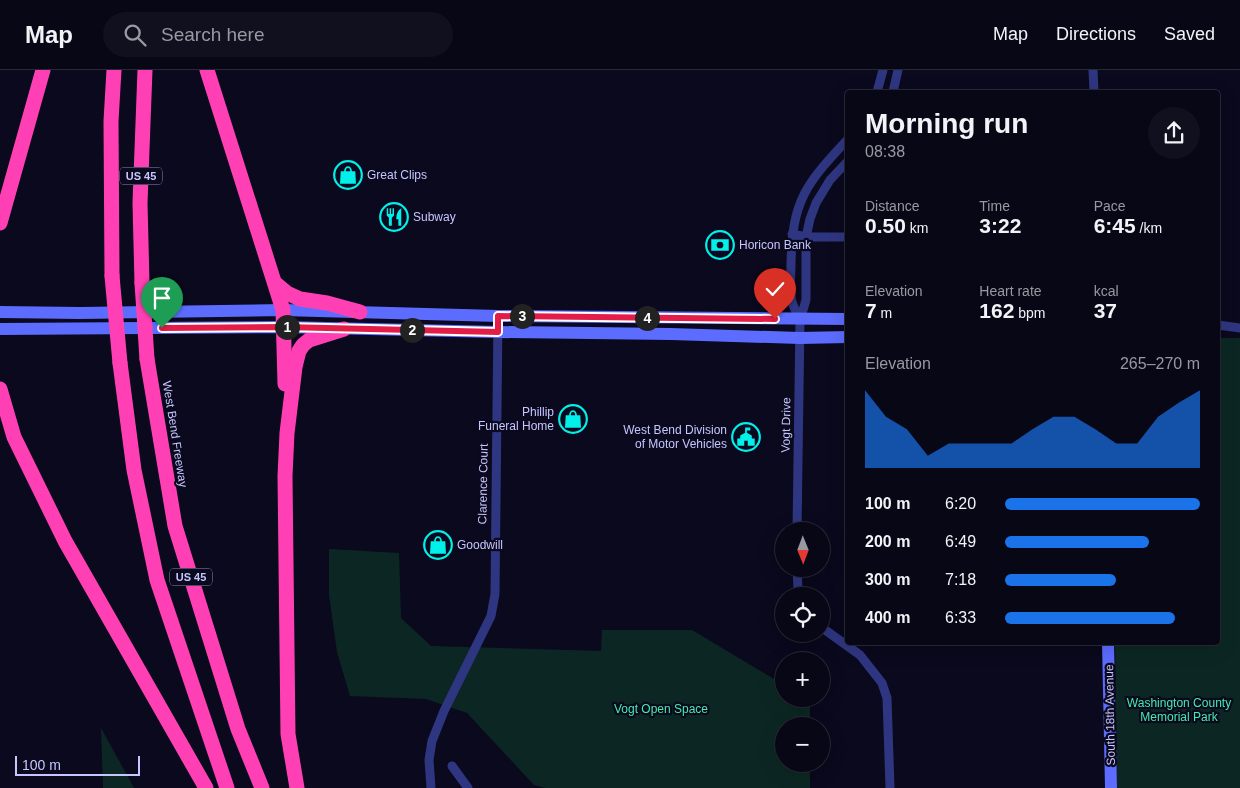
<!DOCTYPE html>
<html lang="en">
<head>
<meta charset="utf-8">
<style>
	:root { --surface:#080716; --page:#11101f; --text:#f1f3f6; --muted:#9899a1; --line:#292835; --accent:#1a73e8 }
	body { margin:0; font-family:Helvetica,sans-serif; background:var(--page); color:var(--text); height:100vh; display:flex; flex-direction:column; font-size:19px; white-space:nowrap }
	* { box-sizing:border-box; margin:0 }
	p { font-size:16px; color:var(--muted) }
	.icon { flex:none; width:28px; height:28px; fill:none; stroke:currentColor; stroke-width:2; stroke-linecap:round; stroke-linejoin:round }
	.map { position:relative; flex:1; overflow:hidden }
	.details { position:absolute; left:845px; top:20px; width:375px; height:555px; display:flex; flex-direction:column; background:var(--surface); border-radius:5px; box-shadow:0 5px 20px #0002,0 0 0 1px var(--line) }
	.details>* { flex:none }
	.needle { width:32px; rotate:179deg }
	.controls { position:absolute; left:775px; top:452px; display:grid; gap:10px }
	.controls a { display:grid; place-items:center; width:55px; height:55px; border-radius:50%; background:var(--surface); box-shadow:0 5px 20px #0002,0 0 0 1px var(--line); font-size:25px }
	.scale { position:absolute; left:15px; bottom:12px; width:125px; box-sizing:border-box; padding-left:5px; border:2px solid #c5c6ff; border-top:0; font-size:14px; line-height:18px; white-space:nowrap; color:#c5c6ff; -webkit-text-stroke:4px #0a091d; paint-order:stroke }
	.pin { position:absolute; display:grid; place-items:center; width:42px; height:42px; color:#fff; margin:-51px -21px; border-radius:50% 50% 50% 0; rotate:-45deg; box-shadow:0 0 5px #0007 }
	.pin .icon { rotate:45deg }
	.km { position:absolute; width:25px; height:25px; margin:-12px; border-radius:50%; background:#222; color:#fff; font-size:14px; line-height:25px; text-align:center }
	.round { display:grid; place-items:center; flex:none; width:52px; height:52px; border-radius:26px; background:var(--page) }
	.headline { display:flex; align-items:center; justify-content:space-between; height:85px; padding:0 20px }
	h1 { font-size:28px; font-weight:600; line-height:38px }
	.metrics { display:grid; grid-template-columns:repeat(3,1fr); gap:8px; height:85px; padding:5px 20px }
	.metrics div { display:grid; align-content:center }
	.metrics b { font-size:21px; font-weight:600 }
	.metrics small { font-size:14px; font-weight:400 }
	.metrics p { font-size:14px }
	.chart { height:140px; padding:10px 20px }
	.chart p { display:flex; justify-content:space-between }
	.chart svg { width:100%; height:90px; margin-top:5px; fill:var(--accent); opacity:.7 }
	ul { padding:0 20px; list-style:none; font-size:16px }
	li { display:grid; grid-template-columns:80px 60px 1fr; align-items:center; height:38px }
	li i { height:12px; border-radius:6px; background:var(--accent) }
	header { display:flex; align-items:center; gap:30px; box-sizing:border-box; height:70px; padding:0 25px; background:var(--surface); border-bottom:1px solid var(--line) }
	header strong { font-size:24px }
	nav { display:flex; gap:28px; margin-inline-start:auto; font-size:18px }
	.search { width:350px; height:45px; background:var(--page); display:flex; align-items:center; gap:12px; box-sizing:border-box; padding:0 18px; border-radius:28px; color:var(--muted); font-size:19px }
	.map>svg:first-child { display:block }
	.green { fill:#0c2723 }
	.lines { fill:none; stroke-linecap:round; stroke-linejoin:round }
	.street { stroke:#2f3681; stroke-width:9 }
	.secondary { stroke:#5c6cff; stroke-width:12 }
	.highway { stroke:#ff40b4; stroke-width:15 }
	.highway-bridge { stroke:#ff40b4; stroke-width:15 }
	.route-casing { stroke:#fff; stroke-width:10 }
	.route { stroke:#e11d48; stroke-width:6 }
	.labels { text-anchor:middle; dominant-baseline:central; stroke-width:4.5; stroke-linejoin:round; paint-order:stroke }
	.shield { fill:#0a091d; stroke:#8d8dbb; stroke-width:1 }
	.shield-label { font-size:11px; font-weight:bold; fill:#c5c6ff }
	.poi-label { font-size:12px; fill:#c5c6ff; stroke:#0a091d; text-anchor:start }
	.street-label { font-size:12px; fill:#c5c6ff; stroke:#0a091d }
	.park-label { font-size:12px; fill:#45ebad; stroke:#0a091d }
</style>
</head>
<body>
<header>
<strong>Map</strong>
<div class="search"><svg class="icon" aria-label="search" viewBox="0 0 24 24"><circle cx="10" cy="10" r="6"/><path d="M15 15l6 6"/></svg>Search here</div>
<nav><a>Map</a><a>Directions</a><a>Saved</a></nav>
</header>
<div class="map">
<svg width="1240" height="718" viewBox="0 0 1240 718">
	<rect width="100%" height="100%" fill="#0a091d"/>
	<g class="green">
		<polygon points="1218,268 1240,268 1240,718 1117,718 1115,573 1218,572"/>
		<polygon points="329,479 399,483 401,548 431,576 601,581 602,560 692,560 784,615 784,629 808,629 810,630 810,656 784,656 784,694 810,694 810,718 545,718 534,715 467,643 426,629 350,626 337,582 329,525"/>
		<polygon points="101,658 134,718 135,718 103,718"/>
	</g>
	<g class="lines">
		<g class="street">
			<polyline points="1093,0 1094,22"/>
			<polyline points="877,22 883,0"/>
			<polyline points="893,22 898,0"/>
			<polyline points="792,164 806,167 848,167"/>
			<path d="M800 250C797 244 794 238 792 232 789 221 791 205 791 194 792 130 806 114 848 69"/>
			<polyline points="1218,255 1240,258"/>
			<polyline points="797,461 800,250 806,230 806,167 810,149 816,133 830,110 848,91"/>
			<polyline points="797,499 798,519 800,526"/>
			<polyline points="821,557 860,585 882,613 887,628 890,718"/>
			<polyline points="452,696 468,718"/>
			<polyline points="431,718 429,690 432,671 444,641 491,546 495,524 498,246"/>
		</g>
		<g class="secondary">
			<polyline points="0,242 80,243 283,240 498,246 848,249"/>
			<polyline points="0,259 284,257 498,262 671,264 800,268 848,267"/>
			<polyline points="1108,572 1111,718"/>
		</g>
		<g class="highway">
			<polyline points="207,0 283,240 285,314"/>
			<polyline points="0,153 43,0"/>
			<polyline points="112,206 111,51 114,0"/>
			<polyline points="142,213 140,133 145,0"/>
			<polyline points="275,213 287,223 300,229 327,233 360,242"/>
			<polyline points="147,289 175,456 238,659 262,718"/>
			<polyline points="120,293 134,400 157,510 227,718"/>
			<polyline points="0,319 14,367 65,471 206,718"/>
			<polyline points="297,718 288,664 285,406 287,363 295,297 299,281 303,275 309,270 344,259"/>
		</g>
		<g class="highway-bridge">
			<polyline points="112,206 120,293"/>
			<polyline points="142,213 147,289"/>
		</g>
	</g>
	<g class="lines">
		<defs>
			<polyline id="route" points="162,258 284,257 498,262 498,246 775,249"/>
		</defs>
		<use href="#route" class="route-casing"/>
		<use href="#route" class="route"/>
	</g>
	<defs>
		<symbol id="shop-ring" viewBox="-11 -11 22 22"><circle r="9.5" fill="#0a091d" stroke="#00f0ea" stroke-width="1.5"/><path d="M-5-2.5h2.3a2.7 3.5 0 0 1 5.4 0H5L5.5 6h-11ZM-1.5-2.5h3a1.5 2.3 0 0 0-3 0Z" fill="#00f0ea"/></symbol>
		<symbol id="restaurant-ring" viewBox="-11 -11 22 22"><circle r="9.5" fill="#0a091d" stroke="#00f0ea" stroke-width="1.5"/><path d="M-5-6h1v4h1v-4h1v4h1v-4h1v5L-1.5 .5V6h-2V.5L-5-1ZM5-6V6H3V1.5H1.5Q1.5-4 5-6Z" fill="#00f0ea"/></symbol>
		<symbol id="bank-ring" viewBox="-11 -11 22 22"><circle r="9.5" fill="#0a091d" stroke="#00f0ea" stroke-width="1.5"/><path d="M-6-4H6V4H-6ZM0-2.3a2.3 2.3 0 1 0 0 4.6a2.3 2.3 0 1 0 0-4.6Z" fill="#00f0ea"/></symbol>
		<symbol id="civic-ring" viewBox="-11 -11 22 22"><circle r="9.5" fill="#0a091d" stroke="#00f0ea" stroke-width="1.5"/><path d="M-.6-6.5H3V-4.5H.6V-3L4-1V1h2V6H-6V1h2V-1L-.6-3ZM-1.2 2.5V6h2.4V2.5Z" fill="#00f0ea"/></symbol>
	</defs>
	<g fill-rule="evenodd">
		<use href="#shop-ring" x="332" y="89" width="32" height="32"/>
		<use href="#restaurant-ring" x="378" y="131" width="32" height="32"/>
		<use href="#bank-ring" x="704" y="159" width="32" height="32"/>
		<use href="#shop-ring" x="557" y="333" width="32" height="32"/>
		<use href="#civic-ring" x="730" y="351" width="32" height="32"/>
		<use href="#shop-ring" x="422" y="459" width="32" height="32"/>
	</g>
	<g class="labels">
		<g class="shield">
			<rect x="120" y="97.5" width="42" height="17" rx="4"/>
			<rect x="170" y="498.5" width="42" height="17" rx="4"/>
		</g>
		<g class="shield-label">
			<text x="141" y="106">US 45</text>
			<text x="191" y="507">US 45</text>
		</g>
		<g class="poi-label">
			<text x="367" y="105">Great Clips</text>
			<text x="413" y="147">Subway</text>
			<text x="739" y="175">Horicon Bank</text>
			<text x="554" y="342" text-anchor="end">Phillip<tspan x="554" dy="14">Funeral Home</tspan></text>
			<text x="727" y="360" text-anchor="end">West Bend Division<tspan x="727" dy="14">of Motor Vehicles</tspan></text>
			<text x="457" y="475">Goodwill</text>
		</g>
		<g class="street-label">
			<text transform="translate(786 355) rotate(-89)">Vogt Drive</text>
			<text transform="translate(175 364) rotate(81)">West Bend Freeway</text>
			<text transform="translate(483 414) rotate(-89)">Clarence Court</text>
			<text transform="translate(1110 645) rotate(-91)">South 18th Avenue</text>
		</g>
		<g class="park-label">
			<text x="1179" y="633">Washington County<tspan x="1179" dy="14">Memorial Park</tspan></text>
			<text x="661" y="639">Vogt Open Space</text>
		</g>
	</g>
</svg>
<div class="controls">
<a><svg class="needle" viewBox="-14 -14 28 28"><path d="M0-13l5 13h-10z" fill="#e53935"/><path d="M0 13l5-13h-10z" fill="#9899a1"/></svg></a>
<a><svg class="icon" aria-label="locate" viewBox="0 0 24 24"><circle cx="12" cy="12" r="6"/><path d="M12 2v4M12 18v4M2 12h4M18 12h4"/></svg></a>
<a>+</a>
<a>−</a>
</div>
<div class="scale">100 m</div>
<div class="pin" style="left:162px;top:258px;background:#1e9e55"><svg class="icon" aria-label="arrive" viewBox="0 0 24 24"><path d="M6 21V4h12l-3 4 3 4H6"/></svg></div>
<div class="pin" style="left:775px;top:249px;background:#d93025"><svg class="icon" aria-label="check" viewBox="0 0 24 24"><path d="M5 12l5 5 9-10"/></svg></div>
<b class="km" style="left:287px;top:257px">1</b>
<b class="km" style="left:412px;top:260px">2</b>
<b class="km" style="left:522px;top:246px">3</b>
<b class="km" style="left:647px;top:248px">4</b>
<section class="details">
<div class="headline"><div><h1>Morning run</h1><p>08:38</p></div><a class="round"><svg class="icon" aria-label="share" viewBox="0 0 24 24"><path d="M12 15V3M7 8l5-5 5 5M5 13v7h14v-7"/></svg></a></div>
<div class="metrics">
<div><p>Distance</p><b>0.50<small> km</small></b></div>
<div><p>Time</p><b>3:22</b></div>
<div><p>Pace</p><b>6:45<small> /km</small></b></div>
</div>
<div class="metrics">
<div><p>Elevation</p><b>7<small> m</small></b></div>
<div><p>Heart rate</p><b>162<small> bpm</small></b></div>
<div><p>kcal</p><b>37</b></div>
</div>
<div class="chart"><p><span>Elevation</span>265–270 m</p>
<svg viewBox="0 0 160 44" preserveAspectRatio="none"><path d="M0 44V6L10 19L20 25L30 38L40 32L50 32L60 32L70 32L80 25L90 19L100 19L110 25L120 32L130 32L140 19L150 12L160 6V44z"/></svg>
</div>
<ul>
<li><b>100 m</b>6:20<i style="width:100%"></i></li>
<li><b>200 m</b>6:49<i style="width:74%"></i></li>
<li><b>300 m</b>7:18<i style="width:57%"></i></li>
<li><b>400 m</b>6:33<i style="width:87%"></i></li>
</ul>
</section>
</div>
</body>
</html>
